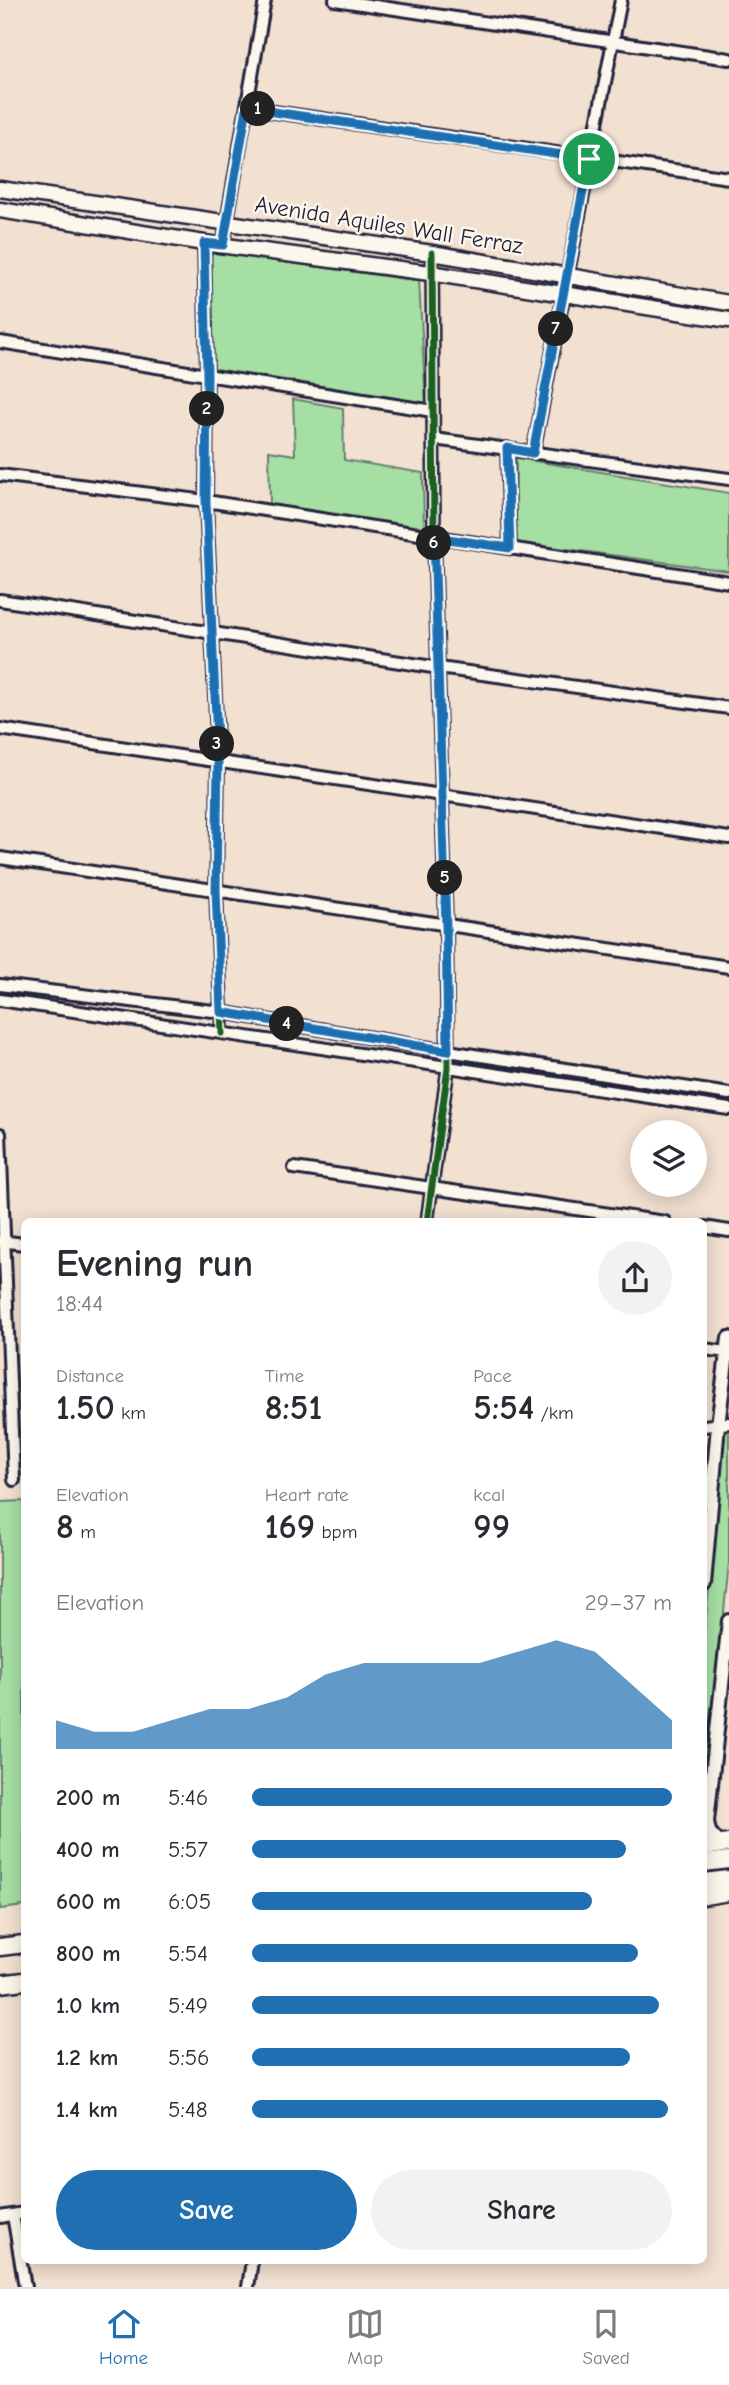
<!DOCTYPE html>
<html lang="en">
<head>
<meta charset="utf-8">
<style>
	:root { --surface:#fff; --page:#f2f2f3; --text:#2b2b33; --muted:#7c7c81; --line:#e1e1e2; --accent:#1f6fb2 }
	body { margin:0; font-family:"Comic Neue",sans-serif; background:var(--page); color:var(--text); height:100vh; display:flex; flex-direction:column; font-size:26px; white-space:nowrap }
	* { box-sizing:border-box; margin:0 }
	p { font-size:23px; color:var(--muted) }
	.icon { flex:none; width:38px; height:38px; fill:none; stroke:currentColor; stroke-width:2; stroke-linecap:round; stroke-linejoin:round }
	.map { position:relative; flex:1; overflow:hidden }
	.side { position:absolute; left:21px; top:1218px; width:686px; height:1046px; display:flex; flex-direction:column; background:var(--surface); border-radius:10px; box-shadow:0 4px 18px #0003 }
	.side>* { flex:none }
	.fabs { position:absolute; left:630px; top:1120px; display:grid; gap:14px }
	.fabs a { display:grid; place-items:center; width:77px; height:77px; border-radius:50%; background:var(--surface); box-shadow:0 4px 18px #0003; font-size:35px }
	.pin { position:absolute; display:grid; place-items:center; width:60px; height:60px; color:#fff; margin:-30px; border:4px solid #fff; border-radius:50%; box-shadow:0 2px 7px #0007 }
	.km { position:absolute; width:35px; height:35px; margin:-18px; border-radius:50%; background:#222; color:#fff; font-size:19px; line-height:35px; text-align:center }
	.round { display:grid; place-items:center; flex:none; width:74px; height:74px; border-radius:37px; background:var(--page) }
	.summary { display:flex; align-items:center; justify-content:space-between; height:119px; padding:0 35px }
	h1 { font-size:38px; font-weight:700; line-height:52px }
	.stats { display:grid; grid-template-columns:repeat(3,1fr); gap:10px; height:119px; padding:7px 35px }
	.stats div { display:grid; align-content:center }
	.stats b { font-size:35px; font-weight:700 }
	.stats small { font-size:19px; font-weight:400 }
	.stats p { font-size:19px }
	.chart { height:196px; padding:14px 35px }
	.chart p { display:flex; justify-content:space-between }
	.chart svg { width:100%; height:126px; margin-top:7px; fill:var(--accent); opacity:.7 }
	.button { display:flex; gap:14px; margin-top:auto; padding:14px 35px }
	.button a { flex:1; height:80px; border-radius:42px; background:var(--accent); color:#fff; font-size:28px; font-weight:700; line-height:80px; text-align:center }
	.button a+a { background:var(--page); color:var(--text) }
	ul { padding:0 35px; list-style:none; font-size:23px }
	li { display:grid; grid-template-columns:112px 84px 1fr; align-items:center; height:52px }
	li i { height:18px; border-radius:9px; background:var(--accent) }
	.tab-bar { display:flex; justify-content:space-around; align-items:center; height:98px; border-top:2px solid var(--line); background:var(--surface); font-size:19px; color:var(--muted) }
	.tab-bar a { display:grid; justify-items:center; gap:4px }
	.tab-bar .selected { color:var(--accent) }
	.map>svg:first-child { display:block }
	.green { fill:#a6dfa4; stroke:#648070; stroke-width:2 }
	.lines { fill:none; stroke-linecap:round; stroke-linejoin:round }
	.minor-casing { stroke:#22223b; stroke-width:16 }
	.tertiary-casing { stroke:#22223b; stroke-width:18 }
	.secondary-casing { stroke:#22223b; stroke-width:19 }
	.primary-casing { stroke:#22223b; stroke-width:21 }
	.minor { stroke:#fbf7ec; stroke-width:10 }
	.tertiary { stroke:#fbf7ec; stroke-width:12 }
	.secondary { stroke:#fbf7ec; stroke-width:14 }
	.primary { stroke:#fbf7ec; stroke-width:16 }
	.cycleway-casing { stroke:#fbf7ec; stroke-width:11 }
	.cycleway { stroke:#1b5e20; stroke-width:7 }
	.route-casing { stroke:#fff; stroke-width:14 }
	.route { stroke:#1f6fb2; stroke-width:9 }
	.labels { text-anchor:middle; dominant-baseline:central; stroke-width:5; stroke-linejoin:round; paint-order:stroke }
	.street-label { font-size:23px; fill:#22223b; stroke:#fbf7ec }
</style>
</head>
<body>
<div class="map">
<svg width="729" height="2287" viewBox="0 0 729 2287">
	<rect width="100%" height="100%" fill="#f2e0d1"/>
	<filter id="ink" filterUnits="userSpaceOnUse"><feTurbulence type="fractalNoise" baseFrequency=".0143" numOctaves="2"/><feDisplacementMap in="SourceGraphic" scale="14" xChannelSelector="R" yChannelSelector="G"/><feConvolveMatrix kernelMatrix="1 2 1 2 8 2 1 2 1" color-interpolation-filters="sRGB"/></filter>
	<g filter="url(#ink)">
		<g class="green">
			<polygon points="207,251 419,281 426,405 210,371"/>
			<polygon points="293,399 343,408 344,460 423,473 424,530 270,505 269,451 295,455"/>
			<polygon points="516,458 729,493 729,571 515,542"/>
			<polygon points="729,1429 729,1563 704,1802 704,1637 725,1432"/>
			<polygon points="24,1501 24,1906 0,1909 0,1502"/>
		</g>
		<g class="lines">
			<defs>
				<g id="minor">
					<polyline points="335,0 729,59"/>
					<polyline points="247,108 729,178"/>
					<polyline points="204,243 207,375 206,501 218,762 216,890 222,1033"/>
					<polyline points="223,245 265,0"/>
					<polyline points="0,342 433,411"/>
					<polyline points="434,439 729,479"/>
					<polyline points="507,448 510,548"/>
					<polyline points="533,453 621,0"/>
					<polyline points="0,475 206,501 729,582"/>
					<polyline points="0,600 439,668 729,708"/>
					<polyline points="0,729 729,838"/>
					<polyline points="0,858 729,967"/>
					<polyline points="0,985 221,1012 448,1051 729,1094"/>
					<polyline points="0,1000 729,1109"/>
					<polyline points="0,1134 14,1480"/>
					<polyline points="294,1168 665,1222"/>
					<polyline points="427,1222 448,1068 446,926 434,537 432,253"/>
					<polyline points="704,1227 729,1231"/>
					<polyline points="0,1241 24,1244"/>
					<polyline points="704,1349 727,1352"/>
					<polyline points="704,1426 729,1423"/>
					<polyline points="13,2215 25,2287"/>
					<polyline points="0,2217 24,2213"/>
					<polyline points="248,2287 252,2261"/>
				</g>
				<g id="tertiary">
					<polyline points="704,1584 718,1425 729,1338"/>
					<polyline points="720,1844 709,1832 707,1821 729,1621"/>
				</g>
				<g id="secondary">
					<polyline points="0,189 432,253 729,303"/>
					<polyline points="0,210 204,243 430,273 729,320"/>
				</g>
				<g id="primary">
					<polyline points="704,1847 729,1843"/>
					<polyline points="704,1863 729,1860"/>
					<polyline points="704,1882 729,1879"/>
					<polyline points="704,1896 729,1892"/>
					<polyline points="0,1947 24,1944"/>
					<polyline points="0,1984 24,1981"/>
				</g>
			</defs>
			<use href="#minor" class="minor-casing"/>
			<use href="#tertiary" class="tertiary-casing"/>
			<use href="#secondary" class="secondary-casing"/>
			<use href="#primary" class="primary-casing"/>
			<use href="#minor" class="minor"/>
			<use href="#tertiary" class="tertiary"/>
			<use href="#secondary" class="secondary"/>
			<use href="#primary" class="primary"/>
			<defs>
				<g id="cycleway">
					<polyline points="204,243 207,375 206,501 218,762 216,890 222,1033"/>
					<polyline points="427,1222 448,1068 446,926 434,537 432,253"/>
				</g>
			</defs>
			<use href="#cycleway" class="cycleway-casing"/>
			<use href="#cycleway" class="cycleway"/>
		</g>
	</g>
	<g class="lines" filter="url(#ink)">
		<defs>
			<polygon id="route" points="247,108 589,159 533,453 507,448 510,548 434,537 446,926 448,1051 221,1012 216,890 218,762 206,501 207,375 204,243 223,245"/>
		</defs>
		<use href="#route" class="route-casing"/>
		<use href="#route" class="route"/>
	</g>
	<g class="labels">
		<g class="street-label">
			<text transform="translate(389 225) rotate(9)">Avenida Aquiles Wall Ferraz</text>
		</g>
	</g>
</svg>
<div class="fabs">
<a><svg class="icon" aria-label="layers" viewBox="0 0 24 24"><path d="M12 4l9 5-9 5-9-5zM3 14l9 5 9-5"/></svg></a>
</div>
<div class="pin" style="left:589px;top:159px;background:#1e9e55"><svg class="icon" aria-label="arrive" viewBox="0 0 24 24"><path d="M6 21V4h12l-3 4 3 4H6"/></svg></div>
<b class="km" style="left:258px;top:109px">1</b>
<b class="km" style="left:207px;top:409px">2</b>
<b class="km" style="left:217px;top:744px">3</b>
<b class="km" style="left:287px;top:1024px">4</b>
<b class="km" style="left:445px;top:878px">5</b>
<b class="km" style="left:434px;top:543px">6</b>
<b class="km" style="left:556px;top:329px">7</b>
<section class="side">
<div class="summary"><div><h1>Evening run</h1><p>18:44</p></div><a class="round"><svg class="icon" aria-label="share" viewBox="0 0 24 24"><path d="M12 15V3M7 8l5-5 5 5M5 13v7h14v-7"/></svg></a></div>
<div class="stats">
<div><p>Distance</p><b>1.50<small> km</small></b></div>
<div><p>Time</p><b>8:51</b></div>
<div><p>Pace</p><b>5:54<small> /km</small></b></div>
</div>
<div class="stats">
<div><p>Elevation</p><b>8<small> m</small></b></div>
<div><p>Heart rate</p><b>169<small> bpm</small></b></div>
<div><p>kcal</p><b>99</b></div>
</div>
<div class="chart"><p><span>Elevation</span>29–37 m</p>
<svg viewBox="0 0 160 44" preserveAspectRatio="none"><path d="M0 44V34L10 38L20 38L30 34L40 30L50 30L60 26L70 18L80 14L90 14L100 14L110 14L120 10L130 6L140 10L150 22L160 34V44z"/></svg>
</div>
<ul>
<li><b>200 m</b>5:46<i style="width:100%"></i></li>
<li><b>400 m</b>5:57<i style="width:89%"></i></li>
<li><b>600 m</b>6:05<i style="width:81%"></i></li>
<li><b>800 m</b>5:54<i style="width:92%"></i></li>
<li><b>1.0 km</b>5:49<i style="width:97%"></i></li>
<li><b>1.2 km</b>5:56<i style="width:90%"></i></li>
<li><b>1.4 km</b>5:48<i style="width:99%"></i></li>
</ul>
<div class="button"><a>Save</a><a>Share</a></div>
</section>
</div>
<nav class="tab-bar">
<a class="selected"><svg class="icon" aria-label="home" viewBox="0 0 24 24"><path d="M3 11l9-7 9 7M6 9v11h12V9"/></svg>Home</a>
<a><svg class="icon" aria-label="map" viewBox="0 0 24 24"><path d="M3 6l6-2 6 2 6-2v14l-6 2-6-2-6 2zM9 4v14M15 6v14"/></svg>Map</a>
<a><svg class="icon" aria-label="saved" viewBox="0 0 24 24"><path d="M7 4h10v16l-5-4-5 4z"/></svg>Saved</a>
</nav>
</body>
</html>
